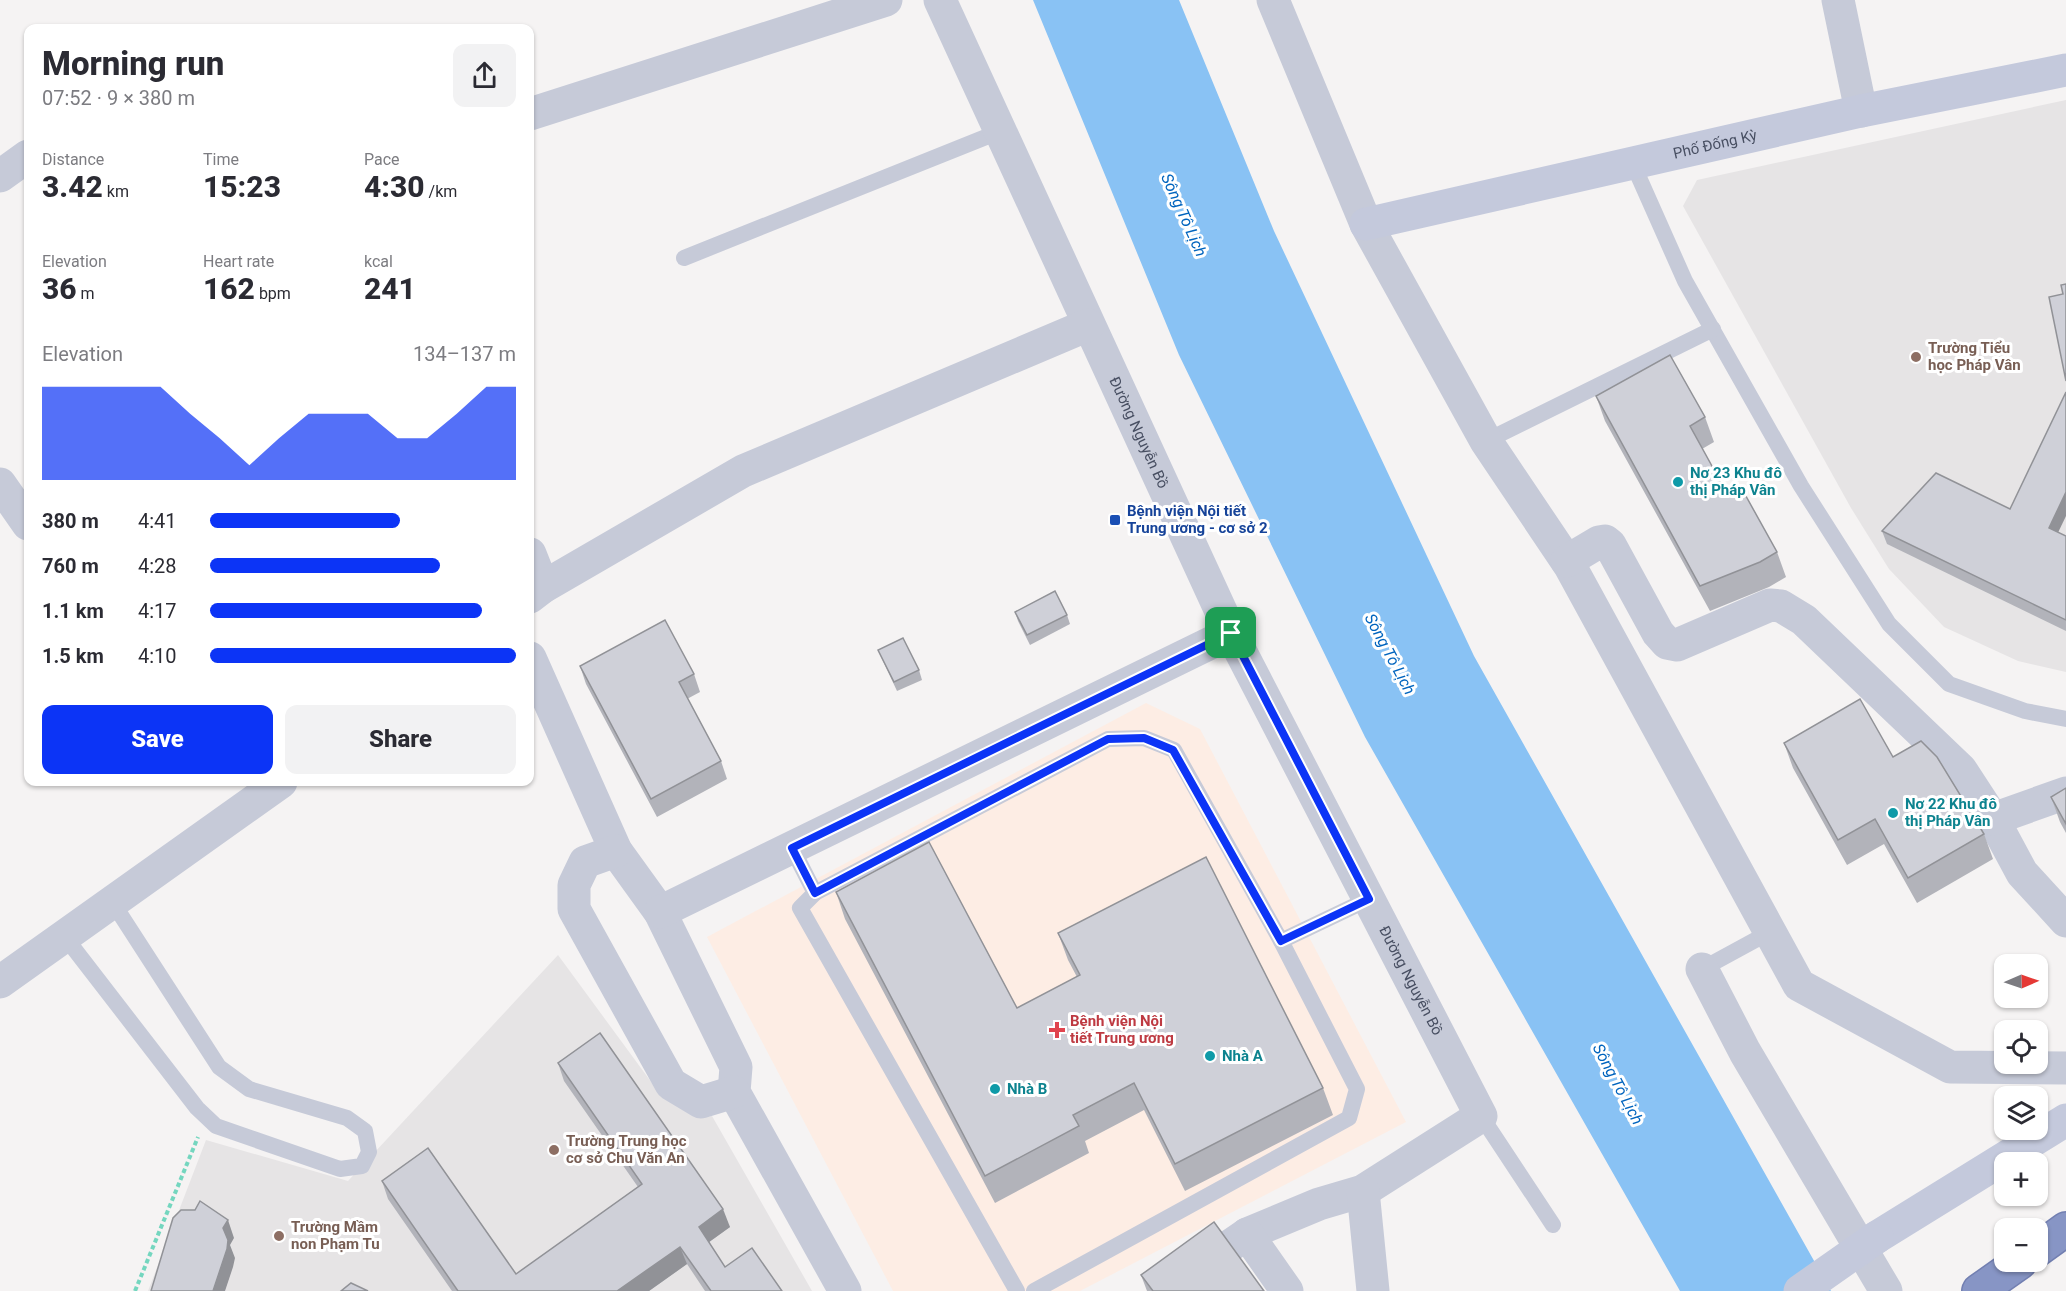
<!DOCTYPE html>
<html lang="en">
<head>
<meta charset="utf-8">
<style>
	:root { --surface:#fff; --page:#f2f2f3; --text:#2b2b33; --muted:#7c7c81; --accent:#0c34f6 }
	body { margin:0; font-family:Roboto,sans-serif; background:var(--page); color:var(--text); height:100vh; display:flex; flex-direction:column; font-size:22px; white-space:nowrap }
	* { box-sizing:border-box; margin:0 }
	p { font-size:20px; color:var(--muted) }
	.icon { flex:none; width:33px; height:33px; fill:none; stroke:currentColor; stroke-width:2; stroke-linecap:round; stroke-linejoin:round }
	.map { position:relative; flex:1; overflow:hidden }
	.details { position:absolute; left:24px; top:24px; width:510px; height:762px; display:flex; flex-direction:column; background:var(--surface); border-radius:12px; box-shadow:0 2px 4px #0004 }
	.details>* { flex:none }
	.needle { width:39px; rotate:88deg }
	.tools { position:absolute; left:1994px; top:954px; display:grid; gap:12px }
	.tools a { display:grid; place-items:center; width:54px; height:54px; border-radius:12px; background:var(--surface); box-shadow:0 2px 4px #0004; font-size:30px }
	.pin { position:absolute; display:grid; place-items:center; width:51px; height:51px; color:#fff; margin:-26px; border-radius:12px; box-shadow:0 3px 9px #0006 }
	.round { display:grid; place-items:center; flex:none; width:63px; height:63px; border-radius:12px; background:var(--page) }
	.overview { display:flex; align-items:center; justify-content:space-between; height:102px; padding:0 18px }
	h1 { font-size:33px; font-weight:800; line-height:45px }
	.figures { display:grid; grid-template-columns:repeat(3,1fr); gap:9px; height:102px; padding:6px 18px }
	.figures div { display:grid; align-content:center }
	.figures b { font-size:30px; font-weight:800 }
	.figures small { font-size:16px; font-weight:400 }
	.figures p { font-size:16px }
	.chart { height:168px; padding:12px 18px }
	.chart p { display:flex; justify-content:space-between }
	.chart svg { width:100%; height:108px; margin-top:6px; fill:var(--accent); opacity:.7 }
	.primary-button { display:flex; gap:12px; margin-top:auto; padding:12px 18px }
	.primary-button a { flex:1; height:69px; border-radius:12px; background:var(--accent); color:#fff; font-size:24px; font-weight:800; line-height:69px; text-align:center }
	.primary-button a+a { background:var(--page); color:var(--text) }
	ul { padding:0 18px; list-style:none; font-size:20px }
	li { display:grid; grid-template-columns:96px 72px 1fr; align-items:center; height:45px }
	li i { height:15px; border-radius:8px; background:var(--accent) }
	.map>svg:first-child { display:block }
	.education { fill:#e6e4e5 }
	.medical { fill:#fdede4 }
	.water { fill:#89c2f4 }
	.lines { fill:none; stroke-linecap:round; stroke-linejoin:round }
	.highway-casing { stroke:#727fb1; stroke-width:36 }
	.path { stroke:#74d6bf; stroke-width:4; stroke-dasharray:4.5 3; stroke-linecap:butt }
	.lane { stroke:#c6cad8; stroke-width:16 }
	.street { stroke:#c6cad8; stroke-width:33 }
	.secondary { stroke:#c4c9dc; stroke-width:33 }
	.highway { stroke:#8795c5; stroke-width:33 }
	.secondary-bridge { stroke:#c4c9dc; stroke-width:33 }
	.wall { fill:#b2b3ba }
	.shaded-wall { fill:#919297 }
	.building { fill:#cfd0d8; stroke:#919297; stroke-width:1.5 }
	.route-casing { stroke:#fff; stroke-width:12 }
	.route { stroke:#0c34f6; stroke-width:8 }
	.education-dot { fill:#8d6e63; stroke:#fff; stroke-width:2 }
	.culture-dot { fill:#0f9aa8; stroke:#fff; stroke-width:2 }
	.transit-dot { fill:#1a4fb4; stroke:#fff; stroke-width:2 }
	.health-dot { fill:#e0444e; stroke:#fff; stroke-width:2 }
	.labels { text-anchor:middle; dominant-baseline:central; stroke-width:6; stroke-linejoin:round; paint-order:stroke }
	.street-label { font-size:15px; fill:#484f62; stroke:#fff }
	.education-label { font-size:15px; font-weight:bold; fill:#785e54; stroke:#fff; text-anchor:start }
	.culture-label { font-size:15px; font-weight:bold; fill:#0d838f; stroke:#fff; text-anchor:start }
	.transit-label { font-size:15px; font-weight:bold; fill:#164399; stroke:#fff; text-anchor:start }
	.health-label { font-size:15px; font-weight:bold; fill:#be3a42; stroke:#fff; text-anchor:start }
	.water-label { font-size:16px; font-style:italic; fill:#0064be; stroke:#fff }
</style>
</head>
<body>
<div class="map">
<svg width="2066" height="1291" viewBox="0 0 2066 1291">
	<rect width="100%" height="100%" fill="#f5f3f3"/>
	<g class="education">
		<polygon points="2066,100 2066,672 2018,661 1944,627 1889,569 1851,508 1683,206 1697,180"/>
		<polygon points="558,955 660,1094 699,1118 712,1116 812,1291 148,1291 206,1140 348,1181"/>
	</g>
	<polygon class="medical" points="1146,703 1200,729 1406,1122 1080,1291 893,1291 707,937"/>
	<polygon class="water" points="1033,0 1179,0 1274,231 1474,656 1831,1291 1680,1291 1365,737 1179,355"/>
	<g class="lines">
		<defs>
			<g id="highway">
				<polyline points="2037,1250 2066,1229"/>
				<polyline points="1979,1291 2020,1262"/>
			</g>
		</defs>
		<use href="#highway" class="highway-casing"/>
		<polyline class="path" points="135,1291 198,1137"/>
		<g class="lane">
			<polyline points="1633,164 1685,281 1801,486 1889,624 1949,684 2025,711 2066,719"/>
			<polyline points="684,258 1001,131"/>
			<polyline points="1486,441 1713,329"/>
			<polyline points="792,848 815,893 1108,739 1144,738 1174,750 1281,941 1357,1089 1349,1118 1034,1291"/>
			<polyline points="815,893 800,908 1017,1291"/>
			<polyline points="65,937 197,1108 216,1126 340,1169 362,1166 369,1152 365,1131 347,1118 249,1089 219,1067 113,903"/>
			<polyline points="1281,941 1369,899"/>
			<polyline points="1702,969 1770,932"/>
			<polyline points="1481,1116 1553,1225"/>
		</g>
		<g class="street">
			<path id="s1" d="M940 0 1231 633 1481 1116 1363 1191 1319 1204 1247 1234 1164 1291"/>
			<polyline points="1273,0 1366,224 1486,441 1570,566 1799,985 1950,1067 2066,1068"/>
			<polyline points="1838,0 1861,111"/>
			<polyline points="530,114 886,0"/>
			<polyline points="0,176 28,156"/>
			<polyline points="0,484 28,524"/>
			<polyline points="530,554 543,587"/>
			<polyline points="1567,561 1599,542 1605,541 1610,545 1658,633 1667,643 1677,645 1770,605 1781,606 1804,620 1961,770 1993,819 2022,873 2066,921"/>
			<polyline points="530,597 543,587 743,471 1088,325"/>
			<polyline points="530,658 616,851 660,912 736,1067 734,1092 845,1291"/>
			<polyline points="1993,819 2066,793"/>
			<polyline points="616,851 585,862 574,885 574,909 671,1084 701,1102 734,1092"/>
			<polyline points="660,912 1231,633"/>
			<polyline points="1702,969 1745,1052 1886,1291"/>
			<polyline points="0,982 281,782"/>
			<polyline points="1363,1191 1373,1291"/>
			<polyline points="1247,1234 1287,1291"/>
		</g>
		<g class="secondary">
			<path id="s2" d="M1366 224 1861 111 2066 70"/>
			<polyline points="1877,1237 2066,1120"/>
		</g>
		<use href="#highway" class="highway"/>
		<polyline class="secondary-bridge" points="1800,1291 1877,1237"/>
	</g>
	<g class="wall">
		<polygon points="1596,396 1705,417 1714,442 1702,449 1729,497 1777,552 1786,577 1769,587 1710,611 1605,421"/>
		<polygon points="2010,509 2066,536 2066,631 1887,544 1882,531"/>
		<polygon points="1015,612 1067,615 1070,624 1030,645 1018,621"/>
		<polygon points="878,650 919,670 922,680 897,691 882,659"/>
		<polygon points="580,666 694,674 700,692 687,699 721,761 727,779 657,817 586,684"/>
		<polygon points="1784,743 1893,757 1984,834 1993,859 1917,903 1884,844 1847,865 1793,768"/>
		<polygon points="2066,788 2066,833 2060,822 2051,797"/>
		<polygon points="836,892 1017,1008 1077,977 1068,960 1058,933 1323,1088 1333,1115 1185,1191 1144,1110 1085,1141 1089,1153 995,1203 845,919"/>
		<polygon points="558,1063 730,1227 709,1242 725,1267 782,1291 705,1291 687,1264 649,1291 452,1291 388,1199 382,1181 516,1274 638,1187 564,1081"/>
		<polygon points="1141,1275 1264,1291 1147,1291"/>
	</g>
	<g class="shaded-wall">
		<polygon points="2066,492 2066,516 2054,541 2049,528"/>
		<polygon points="723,1209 730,1227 705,1245 699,1227"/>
		<polygon points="228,1220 234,1238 230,1245 235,1258 233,1267 225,1291 213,1291 223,1228"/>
		<polygon points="680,1247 687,1264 649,1291 617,1291"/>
	</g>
	<g class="building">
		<polygon points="2066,284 2066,381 2049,297 2063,294 2061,285"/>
		<polygon points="1670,355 1705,417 1690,426 1729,497 1742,489 1777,552 1760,562 1700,586 1596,396"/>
		<polygon points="2066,392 2066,492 2049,528 2066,536 2066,620 1882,531 1936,473 2010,509"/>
		<polygon points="1055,591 1067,615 1027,635 1015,612"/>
		<polygon points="665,620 694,674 679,682 721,761 651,799 580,666"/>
		<polygon points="903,638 919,670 894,682 878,650"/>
		<polygon points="1860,699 1893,757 1921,741 1937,757 1984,834 1908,878 1875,819 1838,840 1784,743"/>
		<polygon points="2066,788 2066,824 2051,797"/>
		<polygon points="929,842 1017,1008 1080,975 1058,933 1206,857 1323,1088 1175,1164 1134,1083 1073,1115 1079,1126 985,1176 836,892"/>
		<polygon points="600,1033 723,1209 699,1227 725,1267 752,1248 782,1291 711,1291 680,1247 617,1291 458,1291 382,1181 428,1148 516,1274 642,1184 558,1063"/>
		<polygon points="200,1201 228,1220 223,1228 228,1240 227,1249 213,1291 151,1291 173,1218 181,1210 195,1210"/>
		<polygon points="1214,1222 1264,1291 1153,1291 1141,1275"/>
		<polygon points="351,1283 368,1291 341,1291"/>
	</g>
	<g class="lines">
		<defs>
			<polygon id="route" points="1231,633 1369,899 1281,941 1173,750 1144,738 1108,739 815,893 792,848"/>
		</defs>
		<use href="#route" class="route-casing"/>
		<use href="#route" class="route"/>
	</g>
	<g class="education-dot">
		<circle cx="1916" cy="357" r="6"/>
		<circle cx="554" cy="1150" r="6"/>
		<circle cx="279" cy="1236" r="6"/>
	</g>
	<g class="culture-dot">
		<circle cx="1678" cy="482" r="6"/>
		<circle cx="1893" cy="813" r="6"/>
		<circle cx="1210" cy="1056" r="6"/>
		<circle cx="995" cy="1089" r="6"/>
	</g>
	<rect class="transit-dot" x="1109" y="514" width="12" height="12" rx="3"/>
	<path class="health-dot" d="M1054 1021h6v6h6v6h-6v6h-6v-6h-6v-6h6z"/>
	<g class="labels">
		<g class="street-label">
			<text stroke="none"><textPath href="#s2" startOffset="358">Phố Đống Kỳ</textPath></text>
			<text stroke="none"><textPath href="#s1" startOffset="476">Đường Nguyễn Bồ</textPath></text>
			<text stroke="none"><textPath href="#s1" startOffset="1088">Đường Nguyễn Bồ</textPath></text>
		</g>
		<g class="education-label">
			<text x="1928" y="348">Trường Tiểu<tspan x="1928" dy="17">học Pháp Vân</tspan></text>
			<text x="566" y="1141">Trường Trung học<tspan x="566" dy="17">cơ sở Chu Văn An</tspan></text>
			<text x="291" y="1227">Trường Mầm<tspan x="291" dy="17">non Phạm Tu</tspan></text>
		</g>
		<g class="culture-label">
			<text x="1690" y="473">Nơ 23 Khu đô<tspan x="1690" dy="17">thị Pháp Vân</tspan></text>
			<text x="1905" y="804">Nơ 22 Khu đô<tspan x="1905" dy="17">thị Pháp Vân</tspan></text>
			<text x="1222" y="1056">Nhà A</text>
			<text x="1007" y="1089">Nhà B</text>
		</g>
		<g class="transit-label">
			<text x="1127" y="511">Bệnh viện Nội tiết<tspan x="1127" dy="17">Trung ương - cơ sở 2</tspan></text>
		</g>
		<g class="health-label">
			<text x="1070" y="1021">Bệnh viện Nội<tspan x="1070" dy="17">tiết Trung ương</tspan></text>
		</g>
		<g class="water-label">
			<text transform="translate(1184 215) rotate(66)">Sông Tô Lịch</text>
			<text transform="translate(1390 654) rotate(62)">Sông Tô Lịch</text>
			<text transform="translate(1618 1084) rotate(62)">Sông Tô Lịch</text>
		</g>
	</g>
</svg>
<div class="tools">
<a><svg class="needle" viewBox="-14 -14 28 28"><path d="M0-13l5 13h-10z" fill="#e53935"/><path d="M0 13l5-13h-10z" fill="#7c7c81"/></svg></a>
<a><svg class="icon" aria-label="locate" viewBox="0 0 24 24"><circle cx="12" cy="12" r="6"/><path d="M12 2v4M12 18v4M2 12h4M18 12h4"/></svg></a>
<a><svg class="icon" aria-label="layers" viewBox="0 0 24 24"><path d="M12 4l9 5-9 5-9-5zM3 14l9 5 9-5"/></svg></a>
<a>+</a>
<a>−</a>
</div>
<div class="pin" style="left:1231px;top:633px;background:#1e9e55"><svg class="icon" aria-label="arrive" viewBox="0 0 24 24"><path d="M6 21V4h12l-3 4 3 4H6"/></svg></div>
<section class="details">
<div class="overview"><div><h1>Morning run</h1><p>07:52 · 9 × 380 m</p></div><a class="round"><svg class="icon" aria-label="share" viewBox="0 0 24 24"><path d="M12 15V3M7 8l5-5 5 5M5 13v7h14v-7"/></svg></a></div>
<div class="figures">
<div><p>Distance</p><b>3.42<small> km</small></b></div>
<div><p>Time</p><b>15:23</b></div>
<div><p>Pace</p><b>4:30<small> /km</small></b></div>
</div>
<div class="figures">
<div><p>Elevation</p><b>36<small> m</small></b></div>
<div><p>Heart rate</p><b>162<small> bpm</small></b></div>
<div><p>kcal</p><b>241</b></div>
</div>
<div class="chart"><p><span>Elevation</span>134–137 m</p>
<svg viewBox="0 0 160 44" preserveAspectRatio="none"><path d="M0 44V6L10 6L20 6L30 6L40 6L50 17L60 27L70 38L80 27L90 17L100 17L110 17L120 27L130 27L140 17L150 6L160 6V44z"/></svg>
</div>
<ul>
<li><b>380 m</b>4:41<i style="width:62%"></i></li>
<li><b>760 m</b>4:28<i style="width:75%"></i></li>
<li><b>1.1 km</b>4:17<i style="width:89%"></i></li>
<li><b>1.5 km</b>4:10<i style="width:100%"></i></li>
</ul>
<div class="primary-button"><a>Save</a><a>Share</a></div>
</section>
</div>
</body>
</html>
